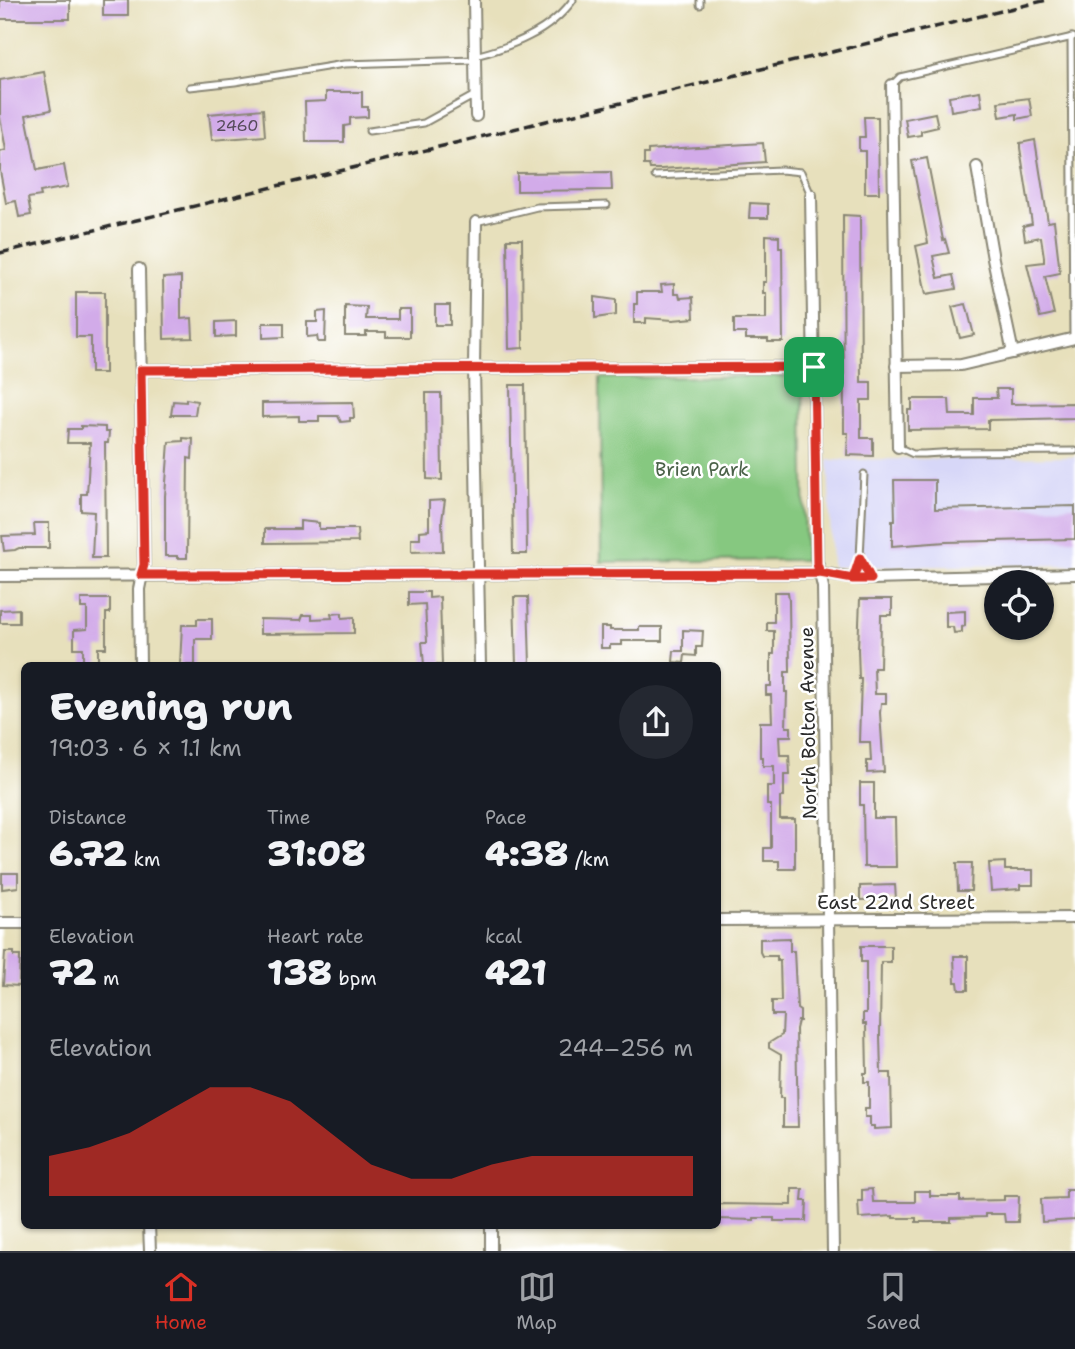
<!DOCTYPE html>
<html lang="en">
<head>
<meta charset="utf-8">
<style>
	:root { --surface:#171b24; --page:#242831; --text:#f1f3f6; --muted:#9ea1a6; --line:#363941; --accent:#d93025 }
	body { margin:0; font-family:"Shantell Sans",sans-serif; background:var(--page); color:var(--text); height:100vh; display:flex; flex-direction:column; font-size:26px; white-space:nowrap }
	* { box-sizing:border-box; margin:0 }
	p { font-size:23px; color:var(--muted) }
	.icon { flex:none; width:38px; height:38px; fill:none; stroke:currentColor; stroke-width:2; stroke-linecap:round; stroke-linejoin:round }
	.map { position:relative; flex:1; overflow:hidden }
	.panel { position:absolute; left:21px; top:662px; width:700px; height:567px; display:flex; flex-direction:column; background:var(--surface); border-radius:10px; box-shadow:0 2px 5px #0004 }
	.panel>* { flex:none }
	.buttons { position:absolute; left:984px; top:570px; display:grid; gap:14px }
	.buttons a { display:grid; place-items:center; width:70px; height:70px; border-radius:50%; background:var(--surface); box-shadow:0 2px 5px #0004; font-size:35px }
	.pin { position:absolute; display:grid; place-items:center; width:60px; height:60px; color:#fff; margin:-30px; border-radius:14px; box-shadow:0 4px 10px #0006 }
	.round { display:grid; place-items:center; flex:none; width:74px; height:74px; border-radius:37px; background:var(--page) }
	.summary { display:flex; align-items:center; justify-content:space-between; height:119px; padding:0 28px }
	h1 { font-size:38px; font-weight:800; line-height:52px }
	.stats { display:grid; grid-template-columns:repeat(3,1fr); gap:10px; height:119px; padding:7px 28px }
	.stats div { display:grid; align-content:center }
	.stats b { font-size:35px; font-weight:800 }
	.stats small { font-size:19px; font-weight:400 }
	.stats p { font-size:19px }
	.chart { height:196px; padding:14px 28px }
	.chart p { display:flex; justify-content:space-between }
	.chart svg { width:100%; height:126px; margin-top:7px; fill:var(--accent); opacity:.7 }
	.dock { display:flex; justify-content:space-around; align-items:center; height:98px; border-top:2px solid var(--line); background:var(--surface); font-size:19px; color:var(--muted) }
	.dock a { display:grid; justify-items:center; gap:4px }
	.dock .active { color:var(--accent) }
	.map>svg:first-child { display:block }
	.built { fill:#d7d7f8 }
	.green { fill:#86c880; stroke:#587a56; stroke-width:2 }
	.building { fill:#d2abe9 }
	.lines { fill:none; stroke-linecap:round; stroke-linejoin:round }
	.service-casing { stroke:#898674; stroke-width:9 }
	.minor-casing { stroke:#898674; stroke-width:14 }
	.service { stroke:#fff; stroke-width:5 }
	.minor { stroke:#fff; stroke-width:10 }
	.rail { stroke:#2b2b2b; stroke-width:3.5; stroke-dasharray:10 5; stroke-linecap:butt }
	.route-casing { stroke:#fff; stroke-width:14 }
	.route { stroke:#d93025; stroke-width:9 }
	.labels { text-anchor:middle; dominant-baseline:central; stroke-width:5; stroke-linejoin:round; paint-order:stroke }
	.number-label { font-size:16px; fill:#554b5a }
	.park-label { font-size:19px; fill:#4b6249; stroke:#fff }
	.street-label { font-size:19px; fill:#2b2b2b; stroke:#fff }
</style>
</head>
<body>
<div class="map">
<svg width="1075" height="1251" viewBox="0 0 1075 1251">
	<rect width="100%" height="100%" fill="#fff"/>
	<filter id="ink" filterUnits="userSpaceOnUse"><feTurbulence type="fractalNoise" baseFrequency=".0143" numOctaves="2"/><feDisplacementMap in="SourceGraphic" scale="14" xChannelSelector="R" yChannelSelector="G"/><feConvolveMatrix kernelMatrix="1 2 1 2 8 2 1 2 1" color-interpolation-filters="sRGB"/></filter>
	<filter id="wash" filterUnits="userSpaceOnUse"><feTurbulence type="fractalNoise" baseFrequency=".00686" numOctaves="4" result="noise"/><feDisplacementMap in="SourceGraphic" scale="28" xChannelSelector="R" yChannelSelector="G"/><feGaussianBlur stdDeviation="1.57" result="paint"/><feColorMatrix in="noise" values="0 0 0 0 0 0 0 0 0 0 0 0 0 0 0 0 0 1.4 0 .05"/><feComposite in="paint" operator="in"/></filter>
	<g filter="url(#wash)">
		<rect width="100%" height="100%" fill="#e7e0bc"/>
		<polygon class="built" points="1075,457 1075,565 832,567 828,460"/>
		<polygon class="green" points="800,376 803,384 805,560 601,562 600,378"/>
		<g id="blocks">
			<g class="building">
				<rect x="0" y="0" width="70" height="19"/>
				<rect x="103" y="0" width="25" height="16"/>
				<polygon points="44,72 51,110 26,115 37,170 64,165 68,187 40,192 41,196 28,198 31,215 19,217 16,201 6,203 0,171 0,152 6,150 0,117 0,80"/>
				<polygon points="980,91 982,106 951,111 949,96"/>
				<polygon points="326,92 362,92 362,107 368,107 368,117 350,118 350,125 344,126 344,142 306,142 305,102 326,101"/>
				<polygon points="1029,98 1032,116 1017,119 1017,114 1000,117 998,102"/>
				<polygon points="263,109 265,136 212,140 209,114"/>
				<polygon points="935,113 938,127 921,131 921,135 908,137 905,119"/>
				<polygon points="864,117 878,117 879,193 865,193 865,151 859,151 859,137 865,137"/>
				<polygon points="1035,140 1048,222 1054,221 1060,273 1045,276 1054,314 1040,317 1027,264 1044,262 1044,257 1041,237 1025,240 1023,226 1032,224 1020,148 1020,143"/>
				<polygon points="763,143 765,162 661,169 650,169 649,165 644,165 644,154 648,154 648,150"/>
				<polygon points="927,158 943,240 945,239 949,253 933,256 938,278 953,275 956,289 926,294 916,246 928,243 912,161"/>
				<polygon points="611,172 612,190 517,191 517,173"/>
				<polygon points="750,203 768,204 768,218 749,218"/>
				<polygon points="843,215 860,216 861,382 871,382 871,400 861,400 861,438 873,438 873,456 847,455 848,433 844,433"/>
				<polygon points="766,235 779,236 779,247 782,247 783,342 768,342 768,339 746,339 746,333 734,333 734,319 766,319 766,293 763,293 763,282 766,282"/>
				<polygon points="507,239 522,239 523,348 509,349"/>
				<polygon points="181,277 181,319 192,318 193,338 164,339 163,278"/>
				<polygon points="674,284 674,294 679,294 680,298 693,297 694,318 673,320 646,318 646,323 634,323 634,304 637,304 637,292 662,292 661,285"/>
				<polygon points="76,292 105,292 105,373 91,373 91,337 76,337"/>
				<polygon points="595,297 616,300 616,315 595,318"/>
				<polygon points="966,304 974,335 960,338 952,307"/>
				<rect x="435" y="305" width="15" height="20"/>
				<polygon points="345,306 367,307 366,319 398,319 398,309 410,309 410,337 386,337 386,332 366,332 366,336 345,336"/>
				<polygon points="326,311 325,342 318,342 317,336 307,337 307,322 317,322 317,312"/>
				<polygon points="236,321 236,336 216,337 216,322"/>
				<polygon points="263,323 284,323 284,337 263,338"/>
				<polygon points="510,385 525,385 527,554 513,554"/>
				<polygon points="996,389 1011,389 1011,404 1075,403 1075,418 988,420 988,429 908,430 908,410 912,410 912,399 949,399 950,415 974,415 974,398 997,398"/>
				<polygon points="426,393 441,393 442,480 427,479"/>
				<polygon points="186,399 197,401 195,415 171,415 173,401 186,402"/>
				<polygon points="353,402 354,418 350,418 350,421 341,422 338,416 319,416 319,421 299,421 299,416 262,417 262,403"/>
				<polygon points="81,426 105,427 105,432 109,432 108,443 105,443 106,558 92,558 94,512 81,511 81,494 87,494 90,443 67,443 68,429 81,429"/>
				<polygon points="183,438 193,439 192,459 188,458 187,558 177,558 177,556 165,556 165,496 169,442 183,441"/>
				<polygon points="894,480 935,480 935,509 1075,506 1075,539 946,542 892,546 892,521 895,521"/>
				<polygon points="445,500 442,520 443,551 411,552 411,539 420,539 420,531 429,530 429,501"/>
				<polygon points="300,521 319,523 319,529 357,529 358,542 265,543 265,529 300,529"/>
				<polygon points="34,523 49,523 49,548 19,548 15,550 4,551 2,536 35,535"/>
				<polygon points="409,592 429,592 429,598 440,597 442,665 424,665 422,642 427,642 425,604 409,605"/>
				<polygon points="774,592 788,592 789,600 790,672 785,672 785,692 787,692 786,727 791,727 791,736 779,736 780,755 789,755 790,775 784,775 784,797 780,797 780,819 795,819 795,869 779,869 779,861 764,861 764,848 771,848 771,805 767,805 767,786 774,786 774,766 763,766 763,757 760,757 760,722 772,722 771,695 766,695 766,686 771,686 771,654 774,654 774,631 767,631 767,622 774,622"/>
				<polygon points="514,597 528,597 530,665 516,665"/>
				<polygon points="81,599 110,599 110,613 106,613 106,648 98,648 98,665 83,665 83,648 74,648 74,630 87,629 87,608 81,608"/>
				<polygon points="860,599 892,599 892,615 881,615 880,668 874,668 875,694 886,694 886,703 881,703 880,713 884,772 867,773 867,761 871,761 870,742 859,742 861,679 859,679 858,649"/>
				<polygon points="19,609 19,623 0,623 0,610"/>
				<polygon points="965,611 965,626 962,627 962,632 954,633 953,627 946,627 946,612"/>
				<polygon points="342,613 342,618 354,617 354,633 260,634 260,619 301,620 303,615 312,615 312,619 332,618 331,614"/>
				<polygon points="197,619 212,619 212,639 195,639 195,665 180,665 182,625 197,625"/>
				<polygon points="601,627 610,627 610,630 639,630 639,627 662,627 662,641 622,641 622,645 610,645 610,648 601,648"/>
				<polygon points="683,630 703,631 702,647 696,647 696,656 685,655 684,663 673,662 674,651 683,651"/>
				<polygon points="860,783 874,783 874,818 895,818 896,867 864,867 863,805 860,805"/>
				<polygon points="1005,862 1005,870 1033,870 1033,885 1020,885 1020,889 991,891 989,863"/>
				<polygon points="957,863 972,863 971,891 958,891"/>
				<polygon points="2,873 18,873 18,887 2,889"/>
				<polygon points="895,885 896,899 860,900 860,886"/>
				<polygon points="790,938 790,951 794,951 797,1009 800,1011 800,1021 798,1021 796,1029 798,1127 783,1127 783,1098 780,1098 781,1055 769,1048 769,1043 782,1035 783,1015 772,1015 772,1001 781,1001 780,960 777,960 777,956 762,956 760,952 760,939"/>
				<polygon points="861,946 891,946 891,962 881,962 880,1035 881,1073 891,1073 892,1128 874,1129 874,1126 870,1126 870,1117 865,1117 865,1108 869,1108 869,1082 864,1082 864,1073 867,1073 866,1024 863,1024 863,1013 866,1013 866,962 861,962"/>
				<polygon points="5,952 14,952 14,956 20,956 19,986 3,985"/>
				<polygon points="954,956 968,956 968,990 959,990 958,982 955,982"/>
				<polygon points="792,1189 803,1189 802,1201 807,1201 806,1221 774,1221 774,1218 754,1218 754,1220 718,1219 718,1204 792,1205"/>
				<polygon points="872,1189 873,1202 915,1202 915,1191 930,1191 930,1196 960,1196 960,1201 1004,1200 1004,1196 1019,1196 1018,1222 1005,1222 1004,1214 985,1214 985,1217 951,1218 951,1222 916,1222 916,1218 893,1218 893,1216 859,1218 858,1201 862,1201 862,1190"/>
				<polygon points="1066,1190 1075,1190 1075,1220 1042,1222 1041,1199 1066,1198"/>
			</g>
		</g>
	</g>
	<g filter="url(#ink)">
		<use href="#blocks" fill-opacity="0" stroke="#898674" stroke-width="2"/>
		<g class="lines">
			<defs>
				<g id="service">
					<polyline points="700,0 700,5"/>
					<polyline points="1071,37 1073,338"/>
					<path d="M475 56C511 47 550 32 573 0"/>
					<polyline points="892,85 900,77 1073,37"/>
					<polyline points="190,87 235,82 344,64 475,60"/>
					<polyline points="369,131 424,123 475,95"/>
					<polyline points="655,176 781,170 801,172 811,195"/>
					<polyline points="476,222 537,207 607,205"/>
					<polyline points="898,447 913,454 924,454 957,452 1075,451"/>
					<polyline points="860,558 871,579"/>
					<polyline points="853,578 860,558 864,474"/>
				</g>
				<g id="minor">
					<polyline points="474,0 476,116"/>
					<polyline points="892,85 898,447"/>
					<polyline points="977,167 993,259 1013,353"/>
					<polyline points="811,195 817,561 823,587 833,1251"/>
					<polyline points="476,222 474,368 480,665"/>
					<polyline points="139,269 144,565 139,589 140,665"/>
					<polyline points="896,366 961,365 1075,338"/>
					<polyline points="141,370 814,367"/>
					<polyline points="0,576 820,573 853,578 871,579 1075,574"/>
					<polyline points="718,920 1075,918"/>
					<polyline points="0,923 24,923"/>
					<polyline points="149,1225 150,1251"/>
					<polyline points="491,1225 491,1251"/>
				</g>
			</defs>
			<use href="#service" class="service-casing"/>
			<use href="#minor" class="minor-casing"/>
			<use href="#service" class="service"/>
			<use href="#minor" class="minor"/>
			<polyline class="rail" points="0,253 1047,0"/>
		</g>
	</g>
	<g class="lines" filter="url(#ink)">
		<defs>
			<polyline id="route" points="814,367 141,370 144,565 141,575 820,573 853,579 860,558 871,579 853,579 820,573 817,564 814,367"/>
		</defs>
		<use href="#route" class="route-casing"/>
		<use href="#route" class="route"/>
	</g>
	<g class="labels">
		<g class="number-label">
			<text x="237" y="125">2460</text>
		</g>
		<g class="park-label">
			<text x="702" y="469">Brien Park</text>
		</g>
		<g class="street-label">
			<text transform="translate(808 723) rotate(-91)">North Bolton Avenue</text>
			<text x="896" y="902">East 22nd Street</text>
		</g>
	</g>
</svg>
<div class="buttons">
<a><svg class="icon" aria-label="locate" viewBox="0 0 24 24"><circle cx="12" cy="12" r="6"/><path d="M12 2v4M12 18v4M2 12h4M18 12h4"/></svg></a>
</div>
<div class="pin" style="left:814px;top:367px;background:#1e9e55"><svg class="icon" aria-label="arrive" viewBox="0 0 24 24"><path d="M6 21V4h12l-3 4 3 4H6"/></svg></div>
<section class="panel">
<div class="summary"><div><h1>Evening run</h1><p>19:03 · 6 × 1.1 km</p></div><a class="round"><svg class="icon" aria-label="share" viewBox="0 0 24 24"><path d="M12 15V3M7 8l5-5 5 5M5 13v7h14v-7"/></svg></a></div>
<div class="stats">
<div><p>Distance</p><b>6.72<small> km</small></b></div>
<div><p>Time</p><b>31:08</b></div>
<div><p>Pace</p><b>4:38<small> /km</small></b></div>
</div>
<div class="stats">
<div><p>Elevation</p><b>72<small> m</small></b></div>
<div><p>Heart rate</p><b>138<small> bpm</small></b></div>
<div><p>kcal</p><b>421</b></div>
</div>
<div class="chart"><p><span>Elevation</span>244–256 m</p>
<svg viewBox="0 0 160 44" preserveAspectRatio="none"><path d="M0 44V30L10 27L20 22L30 14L40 6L50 6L60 11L70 22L80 33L90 38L100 38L110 33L120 30L130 30L140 30L150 30L160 30V44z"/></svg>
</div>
</section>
</div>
<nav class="dock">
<a class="active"><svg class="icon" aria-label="home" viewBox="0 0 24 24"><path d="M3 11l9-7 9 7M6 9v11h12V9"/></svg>Home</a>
<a><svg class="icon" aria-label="map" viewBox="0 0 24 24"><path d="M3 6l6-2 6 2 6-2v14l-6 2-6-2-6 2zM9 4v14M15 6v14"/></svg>Map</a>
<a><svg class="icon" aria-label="saved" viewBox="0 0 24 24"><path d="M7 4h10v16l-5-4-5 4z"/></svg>Saved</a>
</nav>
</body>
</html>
